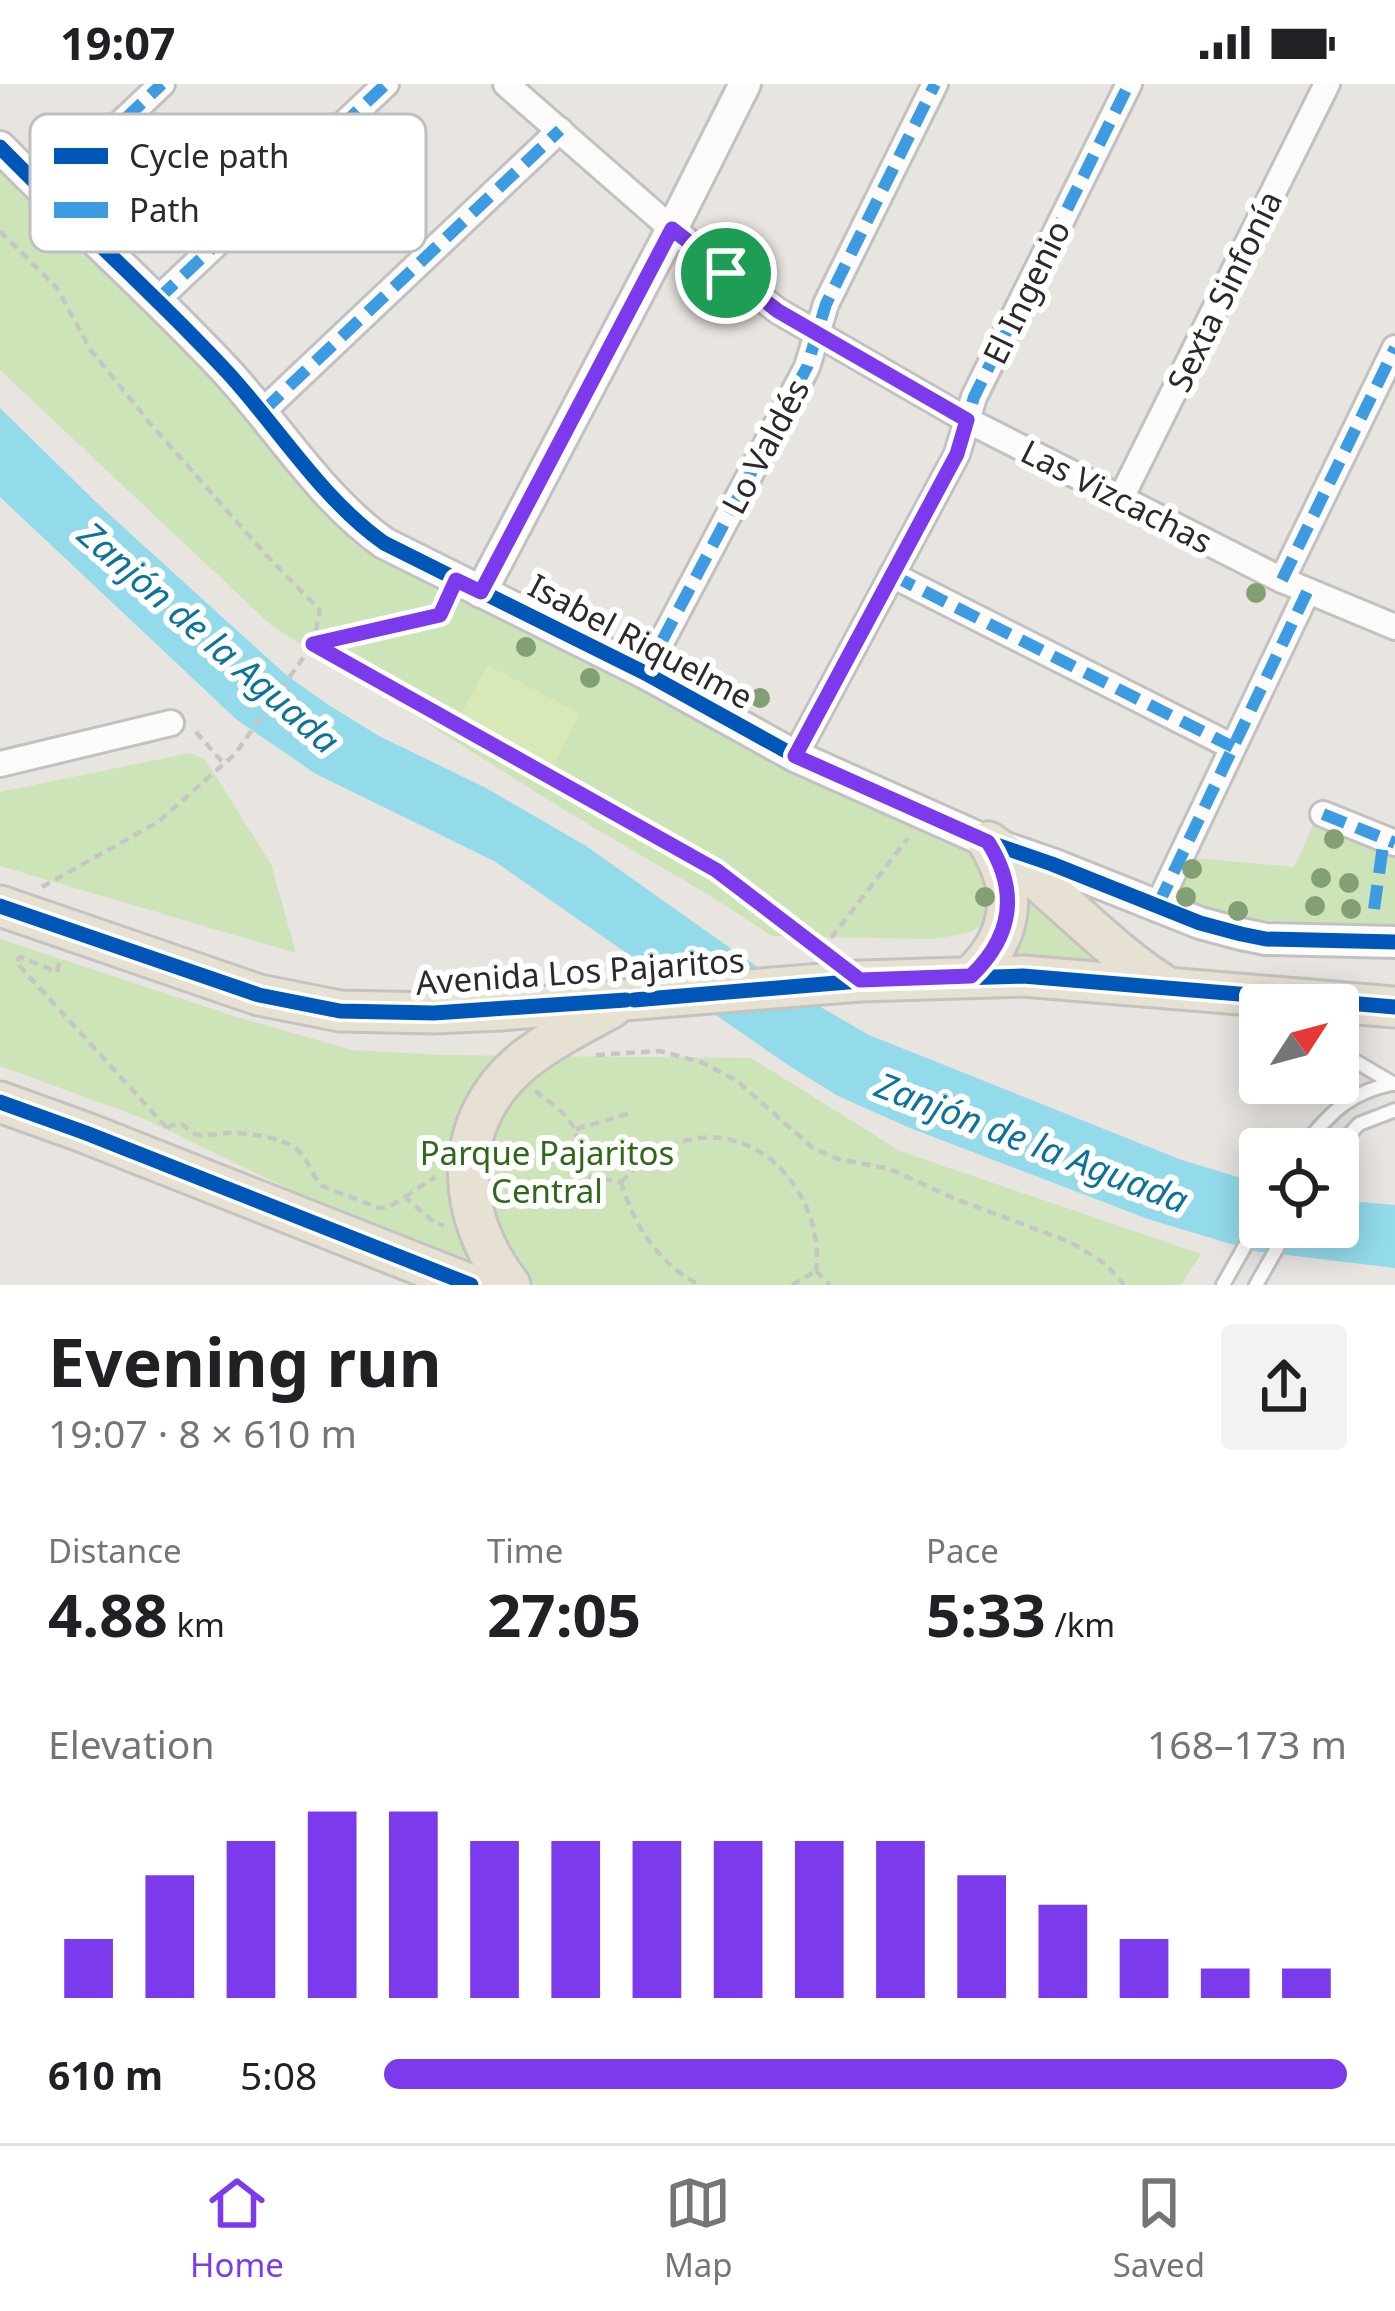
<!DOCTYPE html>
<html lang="en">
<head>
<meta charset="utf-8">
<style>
	:root { --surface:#fff; --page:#f2f2f2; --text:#202124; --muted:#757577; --line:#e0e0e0; --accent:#7c3aed }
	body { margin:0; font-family:"Noto Sans",sans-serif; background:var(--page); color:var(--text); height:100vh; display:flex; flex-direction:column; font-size:45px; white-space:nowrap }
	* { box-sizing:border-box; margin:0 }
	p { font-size:39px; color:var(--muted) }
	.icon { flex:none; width:66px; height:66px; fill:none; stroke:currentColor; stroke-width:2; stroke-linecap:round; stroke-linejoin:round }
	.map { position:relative; height:1201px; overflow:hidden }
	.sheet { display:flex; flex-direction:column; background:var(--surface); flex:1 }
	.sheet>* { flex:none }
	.needle { width:78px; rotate:54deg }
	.buttons { position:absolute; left:1239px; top:900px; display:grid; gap:24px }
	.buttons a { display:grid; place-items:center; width:120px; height:120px; border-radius:12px; background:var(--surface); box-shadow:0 6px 30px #0003; font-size:60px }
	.pin { position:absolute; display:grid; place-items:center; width:102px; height:102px; color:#fff; margin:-51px; border:6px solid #fff; border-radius:50%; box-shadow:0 3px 12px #0007 }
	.round { display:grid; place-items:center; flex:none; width:126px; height:126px; border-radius:12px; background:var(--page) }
	.summary { display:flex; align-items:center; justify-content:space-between; height:204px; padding:0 48px }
	h1 { font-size:66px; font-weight:700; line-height:90px }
	.figures { display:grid; grid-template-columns:repeat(3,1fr); gap:18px; height:204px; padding:12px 48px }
	.figures div { display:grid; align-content:center }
	.figures b { font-size:60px; font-weight:700 }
	.figures small { font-size:33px; font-weight:400 }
	.figures p { font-size:33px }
	.chart { height:336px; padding:24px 48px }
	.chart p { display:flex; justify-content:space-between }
	.chart svg { width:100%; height:216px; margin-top:12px; stroke:var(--accent); stroke-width:6 }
	ul { padding:0 48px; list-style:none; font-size:39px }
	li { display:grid; grid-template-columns:192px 144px 1fr; align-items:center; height:90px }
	li i { height:30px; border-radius:15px; background:var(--accent) }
	.status { display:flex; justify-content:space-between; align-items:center; height:84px; padding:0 60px; background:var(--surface); direction:ltr }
	.status svg { height:33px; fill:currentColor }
	.dock { display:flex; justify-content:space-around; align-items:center; height:168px; border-top:3px solid var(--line); background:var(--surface); font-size:33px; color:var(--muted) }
	.dock a { display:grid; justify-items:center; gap:6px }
	.dock .active { color:var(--accent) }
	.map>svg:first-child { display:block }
	.green { fill:#cde3b8 }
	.pitch { fill:#d8e8b6 }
	.water { fill:#93daea }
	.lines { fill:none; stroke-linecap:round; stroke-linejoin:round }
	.service-casing { stroke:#c2c1c1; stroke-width:18 }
	.minor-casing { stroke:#c2c1c1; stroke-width:30 }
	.tertiary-casing { stroke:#c2c1c1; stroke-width:36 }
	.primary-casing { stroke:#c4c3c1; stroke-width:45 }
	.path { stroke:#c6c6c5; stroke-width:4.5; stroke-dasharray:9 6; stroke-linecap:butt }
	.service { stroke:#fcfbfa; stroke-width:12 }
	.minor { stroke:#fcfbfa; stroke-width:24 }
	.tertiary { stroke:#fcfbfa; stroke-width:30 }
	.primary { stroke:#e7e1d4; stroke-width:39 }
	.quiet { stroke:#3d9ce1; stroke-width:12; stroke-dasharray:24 12; stroke-linecap:butt }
	.cycleway-casing { stroke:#fff; stroke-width:22 }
	.cycleway { stroke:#0057b8; stroke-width:15 }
	.tree { fill:#82a073 }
	.route-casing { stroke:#fff; stroke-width:24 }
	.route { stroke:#7c3aed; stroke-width:15 }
	.labels { text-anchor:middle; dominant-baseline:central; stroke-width:12; stroke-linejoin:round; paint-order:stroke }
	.street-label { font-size:33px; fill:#2a2a2a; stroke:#fff }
	.park-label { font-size:33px; fill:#2f6819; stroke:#fff }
	.water-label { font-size:36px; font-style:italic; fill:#0c749c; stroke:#fff }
	.key { fill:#fff; stroke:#bfbfbf; stroke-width:3 }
	.key-label { font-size:33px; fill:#2a2a2a }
</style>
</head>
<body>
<div class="status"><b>19:07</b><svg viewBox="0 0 49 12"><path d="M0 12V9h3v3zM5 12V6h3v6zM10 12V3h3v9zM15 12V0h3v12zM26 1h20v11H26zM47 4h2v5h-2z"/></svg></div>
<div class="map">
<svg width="1395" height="1201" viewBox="0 0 1395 1201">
	<rect width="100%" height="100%" fill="#e8e4e0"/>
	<g class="green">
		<polygon points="0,77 159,235 355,461 664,615 828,701 964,766 981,781 990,804 989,832 984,841 967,849 934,855 772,852 709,811 571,730 272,542 0,286"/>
		<polygon points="190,669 205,675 271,780 296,869 0,782 0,708"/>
		<polygon points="1316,735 1395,767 1395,842 1261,836 1190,826 1181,808 1194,774 1294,783"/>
		<polygon points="1022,796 1112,884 1002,872 1021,854 1024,822"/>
		<polygon points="0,855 240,934 352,966 441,971 751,974 900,1067 1201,1170 1181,1201 485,1201 145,1035 0,982"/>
	</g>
	<polygon class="pitch" points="487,581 580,629 554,681 460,632"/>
	<polygon class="water" points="0,324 99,421 285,590 327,620 379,652 486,704 586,762 740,871 791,906 869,951 1179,1075 1260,1100 1260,1143 1338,1143 1338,1116 1395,1121 1395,1184 1254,1167 1148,1135 910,1044 838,1012 788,981 494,777 316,690 236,635 0,413"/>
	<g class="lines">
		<defs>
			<g id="service">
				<polyline points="1338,967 1394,1000"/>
				<path d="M1300 1065C1332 1029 1346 1009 1395 999"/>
				<polyline points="1336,1065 1359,1040 1395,1026"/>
				<polyline points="1223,1201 1260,1135"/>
				<polyline points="1256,1201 1289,1143"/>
			</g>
			<g id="minor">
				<polyline points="506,0 672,145 778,227 967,336 1282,496 1395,543"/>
				<polyline points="46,110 162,0"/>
				<polyline points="157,216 386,0"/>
				<polyline points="263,327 560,46"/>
				<polyline points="1121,414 1327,0"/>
				<polyline points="892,491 1233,663"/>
				<polyline points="1282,496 1395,264"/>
				<polyline points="645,589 807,283 826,220 935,0"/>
				<polyline points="795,672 957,370 974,313 1129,0"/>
				<polyline points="0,680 171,639"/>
				<polyline points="1323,730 1395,759"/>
				<polyline points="1158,821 1307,508"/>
			</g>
			<g id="tertiary">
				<path d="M0 63C75 140 156 211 229 290 280 346 322 415 384 459L645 589 795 672 988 758 1052 780 1200 839 1241 850 1266 855 1395 858"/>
				<polyline points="481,508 672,145 745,0"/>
			</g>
			<g id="primary">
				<path d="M988 758C1052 801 1100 861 1165 902"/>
				<polyline points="0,822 259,911 340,927 434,929 501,926 860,897 1023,892 1395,923"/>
				<path d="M971 892C1013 853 1019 807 988 758"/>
				<polyline points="0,1018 86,1049 471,1201"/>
				<path d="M510 1201C455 1130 450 1038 523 977 550 956 581 940 611 924"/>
			</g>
		</defs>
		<use href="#service" class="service-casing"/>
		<use href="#minor" class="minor-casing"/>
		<use href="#tertiary" class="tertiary-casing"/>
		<use href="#primary" class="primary-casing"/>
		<g class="path">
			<polyline points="0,147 57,204 90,265 149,338 267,472 320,526 313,560 440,531 446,518"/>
			<polyline points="196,648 224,680"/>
			<polyline points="42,803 158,738 235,670 313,560 716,786 822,867"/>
			<polyline points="822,866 908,754"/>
			<polyline points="59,879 57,888 20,873 16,878 167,1044 166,1047"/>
			<polyline points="596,971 659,967 701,978 736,996 813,1064 838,1075 890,1085 953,1114 1070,1158 1106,1180 1124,1201"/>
			<path d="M535 1007C576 1037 578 1040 580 1091"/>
			<path d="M167 1044C187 1032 183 1049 200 1051 210 1052 220 1049 229 1049 249 1049 279 1053 295 1064 309 1074 311 1091 322 1102L379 1124 389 1123 405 1113 434 1138 444 1142"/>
			<polyline points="576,1045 628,1030"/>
			<path d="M621 1098C639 1080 659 1064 684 1057 762 1036 825 1114 816 1187"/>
			<path d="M621 1098C633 1140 659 1181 700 1201"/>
			<polyline points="501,1112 566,1119 580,1091 621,1098"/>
			<polyline points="405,1113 435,1093"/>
			<polyline points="816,1187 830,1201"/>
			<polyline points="792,1201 816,1187"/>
		</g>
		<use href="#service" class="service"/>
		<use href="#minor" class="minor"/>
		<use href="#tertiary" class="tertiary"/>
		<use href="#primary" class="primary"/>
		<g class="quiet">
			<polyline points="46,110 162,0"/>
			<polyline points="157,216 386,0"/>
			<polyline points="263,327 560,46"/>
			<polyline points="892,491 1233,663"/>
			<polyline points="1282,496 1395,264"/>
			<polyline points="645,589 807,283 826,220 935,0"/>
			<polyline points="795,672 957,370 974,313 1129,0"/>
			<polyline points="1323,730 1395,759"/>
			<polyline points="1158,821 1307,508"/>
			<polyline points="1374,825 1384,755"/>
		</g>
		<defs>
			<g id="cycleway">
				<path d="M0 63C75 140 156 211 229 290 280 346 322 415 384 459L645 589 795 672 988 758 1052 780 1200 839 1241 850 1266 855 1395 858"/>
				<polyline points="0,822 259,911 340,927 434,929 626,916"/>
				<polyline points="634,916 860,897 1023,892 1395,923"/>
				<polyline points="0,1018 86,1049 471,1201"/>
			</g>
		</defs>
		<use href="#cycleway" class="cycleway-casing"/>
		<use href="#cycleway" class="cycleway"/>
	</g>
	<g class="tree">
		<circle cx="1256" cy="509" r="10"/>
		<circle cx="526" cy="563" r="10"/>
		<circle cx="590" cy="594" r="10"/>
		<circle cx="760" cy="614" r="10"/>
		<circle cx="1334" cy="755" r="10"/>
		<circle cx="1192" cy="785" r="10"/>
		<circle cx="1321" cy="794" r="10"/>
		<circle cx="1349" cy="799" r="10"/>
		<circle cx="985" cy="813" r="10"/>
		<circle cx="1186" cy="813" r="10"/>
		<circle cx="1315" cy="822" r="10"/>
		<circle cx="1351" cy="825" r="10"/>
		<circle cx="1238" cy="827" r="10"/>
	</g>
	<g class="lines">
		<defs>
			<path id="route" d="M672 145 778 227 967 336 957 370 795 672 988 758C1019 807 1013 852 971 892L860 896 716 786 313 560 440 531 456 496 481 508Z"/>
		</defs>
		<use href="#route" class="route-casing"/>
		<use href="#route" class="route"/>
	</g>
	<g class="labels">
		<g class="street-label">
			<text transform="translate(1224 207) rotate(-64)">Sexta Sinfonía</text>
			<text transform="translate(1026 208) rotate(-64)">El Ingenio</text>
			<text transform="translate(765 362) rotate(-62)">Lo Valdés</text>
			<text transform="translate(1117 412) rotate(27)">Las Vizcachas</text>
			<text transform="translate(641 557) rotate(28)">Isabel Riquelme</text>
			<text transform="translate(580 887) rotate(-4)">Avenida Los Pajaritos</text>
		</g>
		<g class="park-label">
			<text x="547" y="1068">Parque Pajaritos<tspan x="547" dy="38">Central</tspan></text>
		</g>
		<g class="water-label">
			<text transform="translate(209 553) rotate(41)">Zanjón de la Aguada</text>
			<text transform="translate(1032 1058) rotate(21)">Zanjón de la Aguada</text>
		</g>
	</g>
	<rect x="30" y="30" width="396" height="138" rx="18" class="key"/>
	<rect x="54" y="64" width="54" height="16" fill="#0057b8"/>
	<rect x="54" y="118" width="54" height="16" fill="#3d9ce1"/>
	<g class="key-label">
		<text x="129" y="84">Cycle path</text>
		<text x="129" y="138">Path</text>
	</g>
</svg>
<div class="buttons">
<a><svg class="needle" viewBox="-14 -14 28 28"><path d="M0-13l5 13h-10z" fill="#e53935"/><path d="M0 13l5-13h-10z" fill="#757577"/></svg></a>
<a><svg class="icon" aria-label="locate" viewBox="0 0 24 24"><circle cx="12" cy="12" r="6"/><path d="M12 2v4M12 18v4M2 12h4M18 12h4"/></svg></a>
</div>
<div class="pin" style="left:726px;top:189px;background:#1e9e55"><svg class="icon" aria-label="arrive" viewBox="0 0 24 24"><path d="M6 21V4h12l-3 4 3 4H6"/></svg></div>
</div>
<section class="sheet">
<div class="summary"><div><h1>Evening run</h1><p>19:07 · 8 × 610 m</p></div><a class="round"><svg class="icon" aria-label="share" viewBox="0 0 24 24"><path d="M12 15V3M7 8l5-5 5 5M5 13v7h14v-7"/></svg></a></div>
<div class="figures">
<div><p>Distance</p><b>4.88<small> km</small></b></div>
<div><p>Time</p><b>27:05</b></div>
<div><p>Pace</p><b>5:33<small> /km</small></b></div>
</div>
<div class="chart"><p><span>Elevation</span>168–173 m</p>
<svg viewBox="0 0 160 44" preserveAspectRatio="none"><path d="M5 44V32M15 44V19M25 44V12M35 44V6M45 44V6M55 44V12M65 44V12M75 44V12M85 44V12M95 44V12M105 44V12M115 44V19M125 44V25M135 44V32M145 44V38M155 44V38"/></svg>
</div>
<ul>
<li><b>610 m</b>5:08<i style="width:100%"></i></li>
</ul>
</section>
<nav class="dock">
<a class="active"><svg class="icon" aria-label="home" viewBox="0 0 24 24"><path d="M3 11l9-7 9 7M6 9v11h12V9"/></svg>Home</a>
<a><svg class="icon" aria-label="map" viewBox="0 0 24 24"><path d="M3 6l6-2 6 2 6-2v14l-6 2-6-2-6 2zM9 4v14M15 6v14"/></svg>Map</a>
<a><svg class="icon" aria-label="saved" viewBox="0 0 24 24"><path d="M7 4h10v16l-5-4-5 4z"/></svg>Saved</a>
</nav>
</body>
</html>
